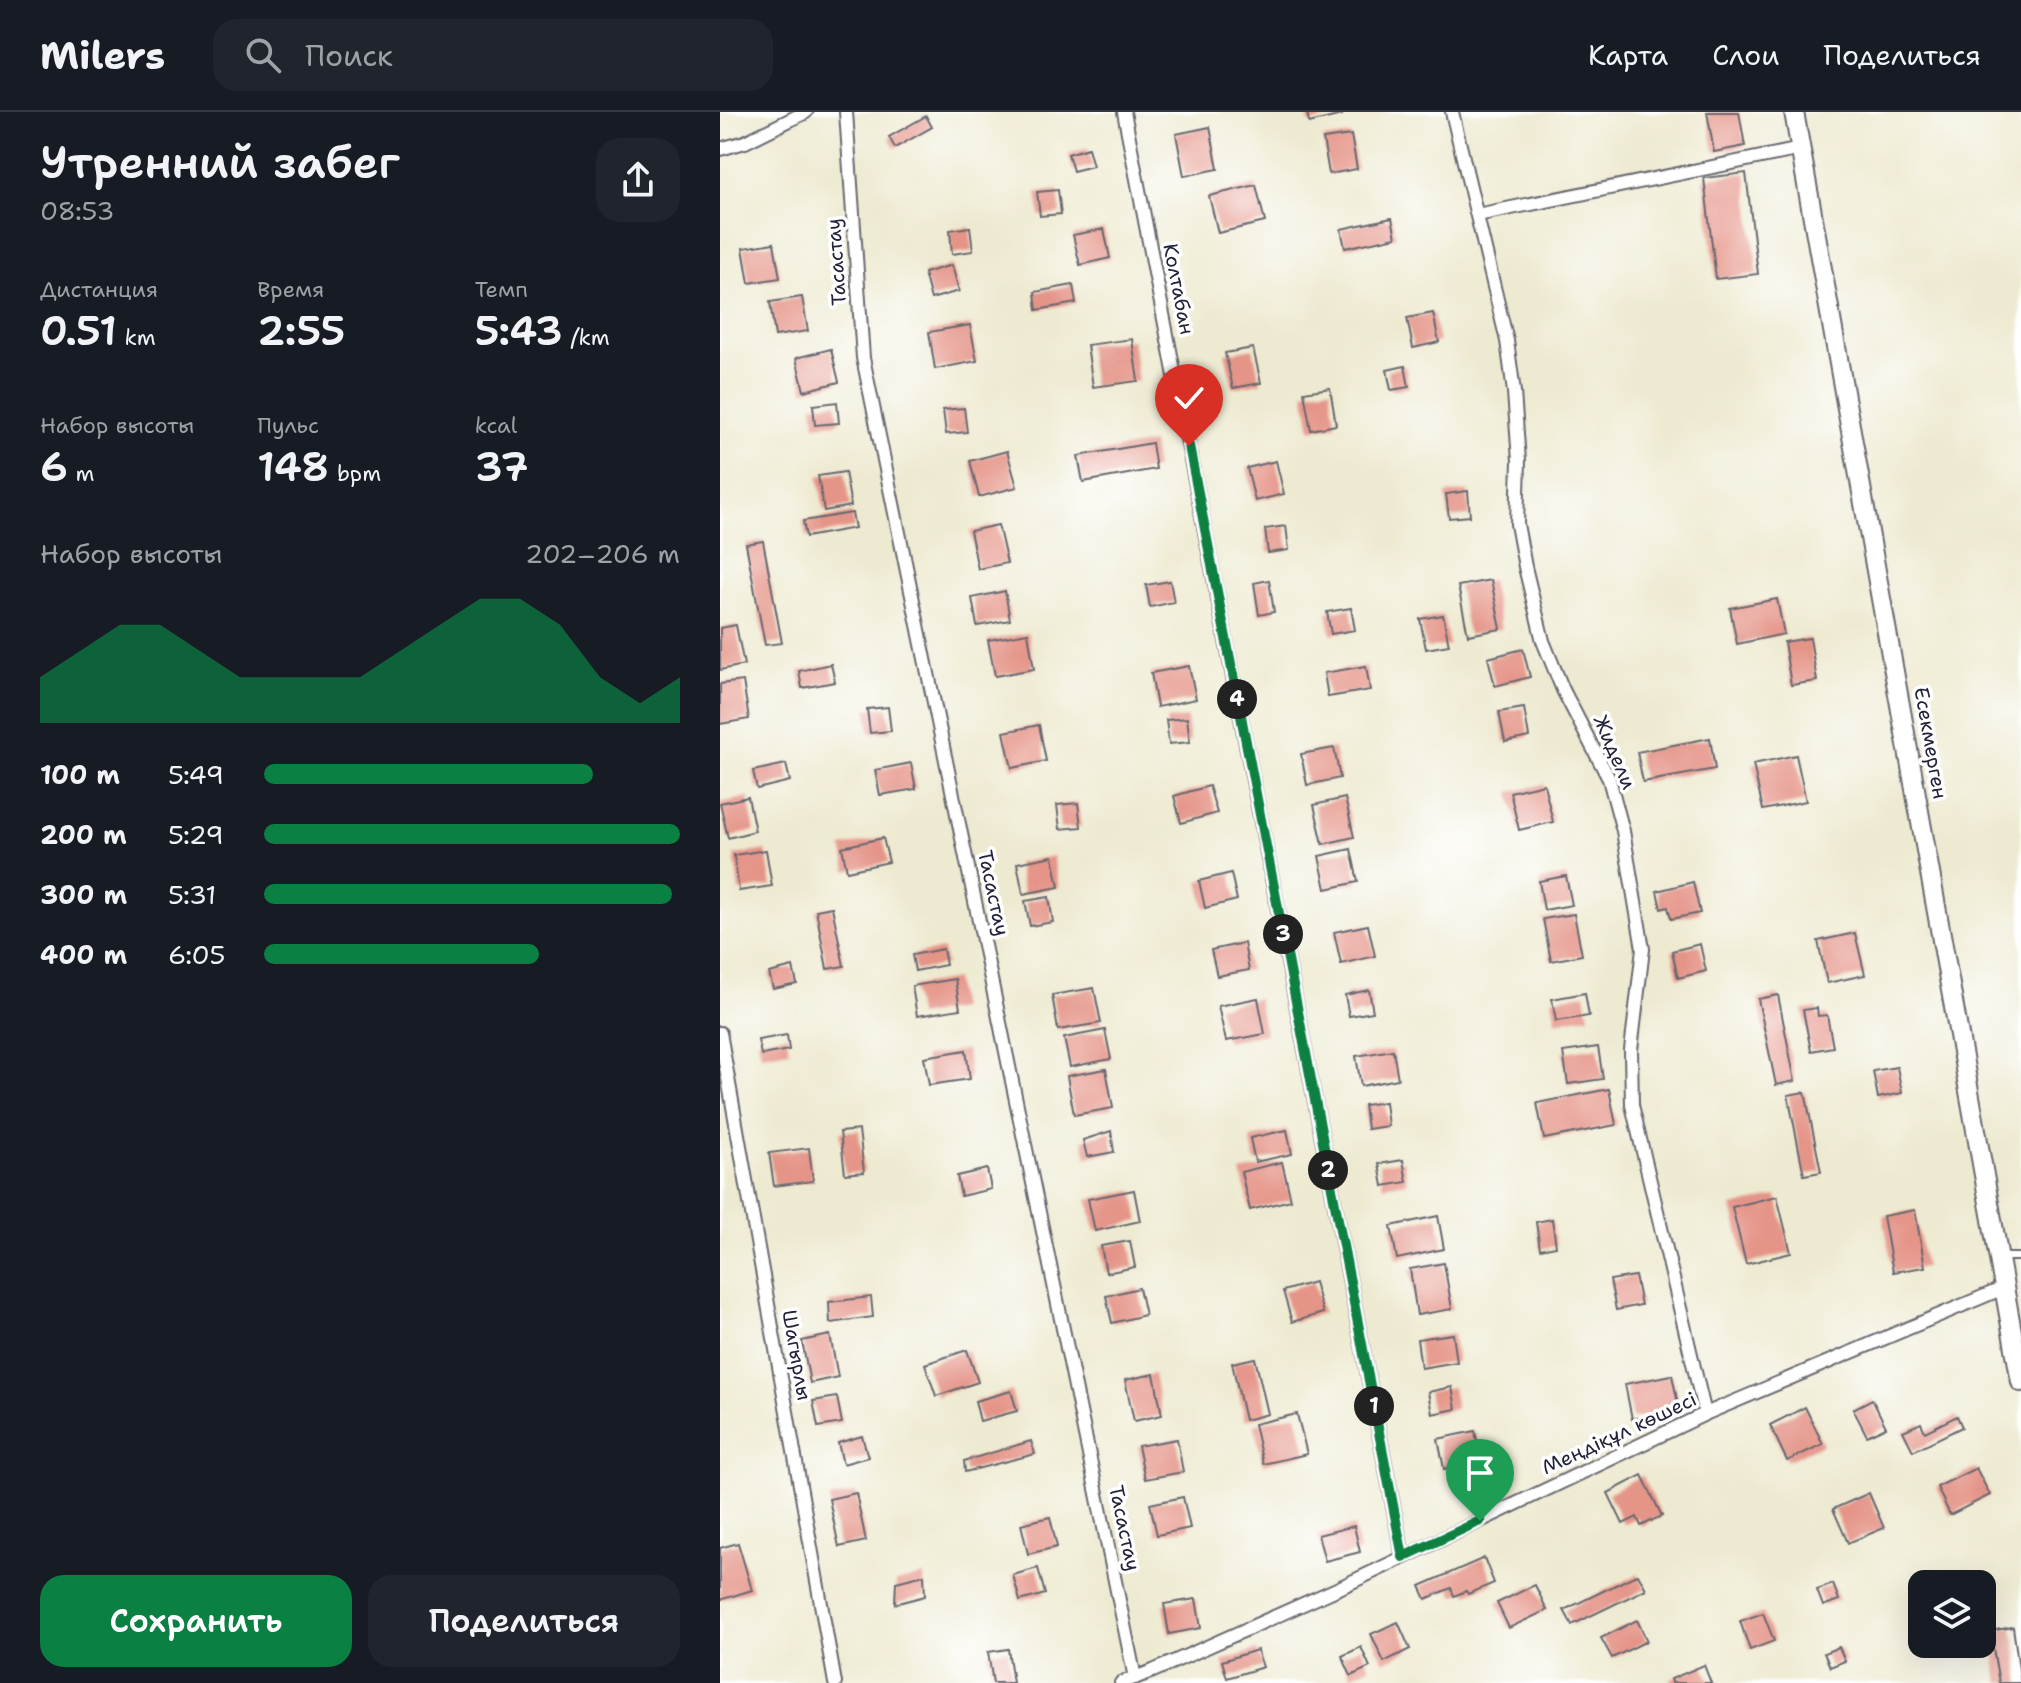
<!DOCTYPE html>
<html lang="ru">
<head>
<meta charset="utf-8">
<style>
	:root { --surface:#171b24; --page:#20242c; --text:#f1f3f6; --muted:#9ea1a6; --line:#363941; --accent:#0b8043 }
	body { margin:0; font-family:"Shantell Sans",sans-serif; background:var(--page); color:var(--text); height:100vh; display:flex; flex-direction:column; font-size:30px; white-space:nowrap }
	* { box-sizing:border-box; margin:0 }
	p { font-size:26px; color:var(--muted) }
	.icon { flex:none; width:44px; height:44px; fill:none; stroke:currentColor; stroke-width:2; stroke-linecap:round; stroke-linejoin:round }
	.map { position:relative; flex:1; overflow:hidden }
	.sheet { display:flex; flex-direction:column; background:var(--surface); width:720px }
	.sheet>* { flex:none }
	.tools { position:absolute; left:1188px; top:1458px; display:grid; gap:16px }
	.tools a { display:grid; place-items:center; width:88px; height:88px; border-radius:16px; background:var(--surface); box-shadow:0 8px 32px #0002; font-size:40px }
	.pin { position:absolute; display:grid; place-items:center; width:68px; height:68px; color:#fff; margin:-82px -34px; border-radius:50% 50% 50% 0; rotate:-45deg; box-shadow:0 0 8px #0007 }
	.pin .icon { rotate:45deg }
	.km { position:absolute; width:40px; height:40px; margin:-20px; border-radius:50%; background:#222; color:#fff; font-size:22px; line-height:40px; text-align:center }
	.round { display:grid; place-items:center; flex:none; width:84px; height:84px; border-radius:24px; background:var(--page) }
	.overview { display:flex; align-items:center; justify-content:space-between; height:136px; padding:0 40px }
	h1 { font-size:44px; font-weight:600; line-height:60px }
	.metrics { display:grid; grid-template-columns:repeat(3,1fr); gap:12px; height:136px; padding:8px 40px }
	.metrics div { display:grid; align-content:center }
	.metrics b { font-size:40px; font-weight:600 }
	.metrics small { font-size:22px; font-weight:400 }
	.metrics p { font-size:22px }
	.chart { height:224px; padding:16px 40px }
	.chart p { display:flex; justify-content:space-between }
	.chart svg { width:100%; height:144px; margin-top:8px; fill:var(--accent); opacity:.7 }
	.action { display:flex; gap:16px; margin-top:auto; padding:16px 40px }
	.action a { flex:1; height:92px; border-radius:24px; background:var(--accent); color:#fff; font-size:32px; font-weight:600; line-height:92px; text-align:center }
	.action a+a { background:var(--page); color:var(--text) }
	ul { padding:0 40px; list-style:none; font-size:26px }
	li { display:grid; grid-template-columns:128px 96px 1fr; align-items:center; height:60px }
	li i { height:20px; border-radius:10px; background:var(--accent) }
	header { display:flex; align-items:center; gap:48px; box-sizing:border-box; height:112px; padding:0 40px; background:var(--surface); border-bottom:2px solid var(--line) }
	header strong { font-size:38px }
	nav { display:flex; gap:44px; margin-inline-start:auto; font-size:28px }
	.search { width:560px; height:72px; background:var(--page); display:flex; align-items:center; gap:20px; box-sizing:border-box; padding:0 28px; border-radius:24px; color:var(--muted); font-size:30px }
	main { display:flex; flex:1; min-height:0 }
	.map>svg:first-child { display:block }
	.building { fill:#e59488 }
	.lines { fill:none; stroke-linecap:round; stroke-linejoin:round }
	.lane-casing { stroke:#696870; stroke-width:10 }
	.street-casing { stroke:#696870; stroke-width:16 }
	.secondary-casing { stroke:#696870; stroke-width:22 }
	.lane { stroke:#fff; stroke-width:6 }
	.street { stroke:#fff; stroke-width:12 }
	.secondary { stroke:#fff; stroke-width:18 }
	.route-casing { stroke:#fff; stroke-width:16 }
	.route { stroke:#0b8043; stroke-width:10 }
	.labels { text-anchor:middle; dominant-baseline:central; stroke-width:7; stroke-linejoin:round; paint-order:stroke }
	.street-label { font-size:20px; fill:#22223b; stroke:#fff }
</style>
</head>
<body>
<header>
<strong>Milers</strong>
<div class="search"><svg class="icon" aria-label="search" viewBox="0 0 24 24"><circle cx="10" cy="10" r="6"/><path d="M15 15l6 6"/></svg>Поиск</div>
<nav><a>Карта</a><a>Слои</a><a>Поделиться</a></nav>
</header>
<main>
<section class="sheet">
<div class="overview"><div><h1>Утренний забег</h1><p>08:53</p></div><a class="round"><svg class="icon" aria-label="share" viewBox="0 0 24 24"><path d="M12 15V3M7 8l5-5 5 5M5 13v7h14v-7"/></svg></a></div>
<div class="metrics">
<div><p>Дистанция</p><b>0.51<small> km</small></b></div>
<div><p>Время</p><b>2:55</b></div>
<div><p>Темп</p><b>5:43<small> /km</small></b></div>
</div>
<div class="metrics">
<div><p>Набор высоты</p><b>6<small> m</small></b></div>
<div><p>Пульс</p><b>148<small> bpm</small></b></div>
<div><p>kcal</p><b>37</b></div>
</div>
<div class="chart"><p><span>Набор высоты</span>202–206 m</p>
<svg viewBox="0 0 160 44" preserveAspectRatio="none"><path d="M0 44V30L10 22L20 14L30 14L40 22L50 30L60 30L70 30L80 30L90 22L100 14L110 6L120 6L130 14L140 30L150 38L160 30V44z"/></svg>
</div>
<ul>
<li><b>100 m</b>5:49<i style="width:79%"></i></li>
<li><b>200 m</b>5:29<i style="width:100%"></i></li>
<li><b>300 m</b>5:31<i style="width:98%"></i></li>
<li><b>400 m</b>6:05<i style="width:66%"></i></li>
</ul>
<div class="action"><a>Сохранить</a><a>Поделиться</a></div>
</section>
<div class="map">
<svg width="1301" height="1571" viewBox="0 0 1301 1571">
	<rect width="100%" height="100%" fill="#fff"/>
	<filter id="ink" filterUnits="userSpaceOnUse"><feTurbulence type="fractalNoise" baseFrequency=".0125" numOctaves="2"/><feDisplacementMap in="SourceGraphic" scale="16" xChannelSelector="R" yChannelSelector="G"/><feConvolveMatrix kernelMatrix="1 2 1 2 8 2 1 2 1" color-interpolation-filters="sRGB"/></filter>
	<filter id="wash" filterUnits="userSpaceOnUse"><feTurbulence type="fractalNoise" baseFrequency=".006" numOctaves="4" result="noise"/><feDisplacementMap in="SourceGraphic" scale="32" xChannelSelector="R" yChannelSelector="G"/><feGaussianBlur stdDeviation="1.8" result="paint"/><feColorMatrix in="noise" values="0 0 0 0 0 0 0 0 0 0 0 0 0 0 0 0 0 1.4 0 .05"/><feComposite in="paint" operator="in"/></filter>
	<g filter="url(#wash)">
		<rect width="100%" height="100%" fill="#eeead1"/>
		<g id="blocks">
			<g class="building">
				<polygon points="587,0 621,0 622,3 589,11"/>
				<polygon points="987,0 1019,0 1025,34 994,40"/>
				<polygon points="206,4 212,15 175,36 169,25"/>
				<polygon points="490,15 498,57 464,64 456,22"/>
				<polygon points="631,23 637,57 609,62 603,27"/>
				<polygon points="368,36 373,54 353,59 348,42"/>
				<polygon points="1026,61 1038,162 996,167 984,66"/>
				<polygon points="536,73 545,110 498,121 489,84"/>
				<polygon points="338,78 341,102 320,104 317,80"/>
				<polygon points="672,106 676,125 625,136 621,117"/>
				<polygon points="250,115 253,139 232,142 230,118"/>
				<polygon points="384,117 390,146 360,153 353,123"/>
				<polygon points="54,131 60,166 29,171 23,136"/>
				<polygon points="232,153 239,179 211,187 204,161"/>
				<polygon points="353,173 356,191 317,198 315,180"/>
				<polygon points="82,185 88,219 55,224 50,190"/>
				<polygon points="713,201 719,230 693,236 687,206"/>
				<polygon points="250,213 257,249 215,257 209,220"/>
				<polygon points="412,227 418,269 373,275 367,233"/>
				<polygon points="533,236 541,271 513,276 505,241"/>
				<polygon points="111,237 119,270 84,279 76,246"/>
				<polygon points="685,254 689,275 671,278 667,258"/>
				<polygon points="610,276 616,313 591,318 584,280"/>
				<polygon points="117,290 119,311 95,313 93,293"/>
				<polygon points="244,296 247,320 226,322 223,298"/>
				<polygon points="432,331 436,357 363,370 358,344"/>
				<polygon points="287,339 297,375 259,385 250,349"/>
				<polygon points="556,349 564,382 535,389 527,356"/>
				<polygon points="125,360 131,394 104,399 98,364"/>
				<polygon points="748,379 750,404 729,406 726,382"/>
				<polygon points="132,401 135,416 86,425 83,409"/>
				<polygon points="278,413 287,451 258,457 250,419"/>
				<polygon points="566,414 569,438 548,441 545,417"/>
				<polygon points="43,429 62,531 45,533 26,432"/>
				<polygon points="549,468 554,500 539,503 534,471"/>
				<polygon points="771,468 781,517 748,523 738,474"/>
				<polygon points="450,469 454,490 430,495 426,473"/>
				<polygon points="285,479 290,508 257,514 252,486"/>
				<polygon points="1057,487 1064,522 1017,532 1010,496"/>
				<polygon points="631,496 635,518 611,522 607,500"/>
				<polygon points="723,503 729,533 706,537 700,507"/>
				<polygon points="16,513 24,553 0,558 0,516"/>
				<polygon points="308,521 314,557 275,564 268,528"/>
				<polygon points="1090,526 1097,569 1071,573 1064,530"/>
				<polygon points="803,537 810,565 775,574 768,546"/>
				<polygon points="111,552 115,570 82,576 79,559"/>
				<polygon points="469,554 476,587 437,595 431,561"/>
				<polygon points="646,554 650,578 608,585 604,561"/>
				<polygon points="23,569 29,607 0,612 0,572"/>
				<polygon points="168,595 171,619 150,621 147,597"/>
				<polygon points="804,596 809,625 785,630 779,600"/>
				<polygon points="467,606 470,630 449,632 446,608"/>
				<polygon points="319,613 326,649 292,656 284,620"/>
				<polygon points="990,626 995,657 923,670 917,640"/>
				<polygon points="614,636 620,666 587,673 581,642"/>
				<polygon points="1076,643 1086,689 1043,698 1033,652"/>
				<polygon points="191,651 196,677 160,683 155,658"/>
				<polygon points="66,652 70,669 37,677 33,659"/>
				<polygon points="824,672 833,710 799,718 790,680"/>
				<polygon points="489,674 497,701 461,711 454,684"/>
				<polygon points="28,685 35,719 8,726 0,691"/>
				<polygon points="625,686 634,725 603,732 594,693"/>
				<polygon points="358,691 361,715 340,717 337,693"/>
				<polygon points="163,726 169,750 127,759 122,735"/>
				<polygon points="631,737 638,770 606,777 599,744"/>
				<polygon points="46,738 52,774 19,779 14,743"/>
				<polygon points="333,744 339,775 303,782 297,751"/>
				<polygon points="511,761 517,788 485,796 479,769"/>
				<polygon points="846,764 852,793 824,798 819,769"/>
				<polygon points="973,770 980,801 951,807 948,795 941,797 937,779"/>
				<polygon points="329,785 333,810 310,814 305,789"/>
				<polygon points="112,795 124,854 107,857 96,798"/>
				<polygon points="854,802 862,843 831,849 823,807"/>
				<polygon points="648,813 655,844 621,852 614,820"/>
				<polygon points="1135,821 1145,863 1107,871 1098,829"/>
				<polygon points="524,831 529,858 497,864 491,838"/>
				<polygon points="980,832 986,859 958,866 952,839"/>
				<polygon points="223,837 226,853 195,859 192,843"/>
				<polygon points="73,855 77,872 53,877 49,861"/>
				<polygon points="235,867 240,897 197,904 192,874"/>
				<polygon points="374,876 381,911 338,918 332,883"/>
				<polygon points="649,878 653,900 629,904 625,883"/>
				<polygon points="865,881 869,904 836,909 832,887"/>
				<polygon points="1058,883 1075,969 1056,973 1038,887"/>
				<polygon points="538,886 545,922 506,929 498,894"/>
				<polygon points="1097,896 1098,904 1107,903 1113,935 1091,939 1083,898"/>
				<polygon points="385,918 391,947 350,955 344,926"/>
				<polygon points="67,923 69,938 41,943 38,928"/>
				<polygon points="878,935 883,967 848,972 843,940"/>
				<polygon points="246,938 250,967 209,973 204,945"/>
				<polygon points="673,938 678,967 641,974 636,944"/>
				<polygon points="1177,955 1182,981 1158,986 1153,959"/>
				<polygon points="386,957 393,996 354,1003 347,964"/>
				<polygon points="889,977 896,1013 824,1027 817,991"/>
				<polygon points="1085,980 1101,1060 1084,1063 1068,983"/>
				<polygon points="665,990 668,1014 647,1017 644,993"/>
				<polygon points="139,1018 144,1060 125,1062 120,1020"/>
				<polygon points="567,1018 572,1042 535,1050 530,1026"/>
				<polygon points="391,1019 394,1040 367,1045 363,1028"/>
				<polygon points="89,1036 93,1069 54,1074 49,1041"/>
				<polygon points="683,1048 687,1070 663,1074 659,1052"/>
				<polygon points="562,1050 571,1088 530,1098 521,1060"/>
				<polygon points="267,1057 271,1077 241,1084 237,1064"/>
				<polygon points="414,1078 420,1109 375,1119 368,1087"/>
				<polygon points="1057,1084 1071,1141 1026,1152 1012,1095"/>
				<polygon points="1195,1098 1205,1155 1173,1160 1163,1104"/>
				<polygon points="718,1104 724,1137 677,1147 671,1114"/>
				<polygon points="832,1107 836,1134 820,1137 816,1110"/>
				<polygon points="410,1129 415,1155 386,1161 381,1134"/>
				<polygon points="724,1151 732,1197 697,1203 690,1157"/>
				<polygon points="915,1164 921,1193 896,1198 890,1168"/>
				<polygon points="594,1170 603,1201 572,1210 563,1179"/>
				<polygon points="419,1176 425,1203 392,1211 386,1184"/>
				<polygon points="151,1185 153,1205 110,1211 109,1190"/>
				<polygon points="733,1222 737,1250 701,1256 697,1227"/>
				<polygon points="110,1223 118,1265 90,1271 82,1229"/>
				<polygon points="247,1238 258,1270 216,1284 205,1252"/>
				<polygon points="535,1246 548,1302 525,1308 512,1251"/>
				<polygon points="434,1262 442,1303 414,1309 405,1268"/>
				<polygon points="952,1263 959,1297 912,1307 905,1272"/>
				<polygon points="732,1275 736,1297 712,1302 708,1280"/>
				<polygon points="291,1279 297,1299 260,1309 255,1289"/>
				<polygon points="117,1285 122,1311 98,1315 93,1289"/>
				<polygon points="1152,1287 1166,1315 1147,1324 1133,1297"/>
				<polygon points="1085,1295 1103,1332 1067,1349 1050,1313"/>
				<polygon points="577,1302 587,1342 543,1352 534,1312"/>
				<polygon points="1237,1304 1242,1315 1193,1339 1183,1319 1201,1311 1205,1320"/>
				<polygon points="755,1319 761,1349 724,1357 718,1327"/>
				<polygon points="142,1324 148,1345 123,1352 118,1331"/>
				<polygon points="457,1327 463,1360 425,1367 418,1334"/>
				<polygon points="311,1329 315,1342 245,1360 244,1349"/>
				<polygon points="1256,1356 1270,1383 1230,1403 1217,1375"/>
				<polygon points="922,1363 942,1404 921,1414 917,1405 903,1412 888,1381"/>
				<polygon points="136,1381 146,1429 119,1435 109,1387"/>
				<polygon points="1149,1381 1164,1416 1128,1431 1113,1397"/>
				<polygon points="463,1385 470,1416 437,1423 430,1392"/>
				<polygon points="330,1405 337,1435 308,1442 301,1412"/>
				<polygon points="634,1414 640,1440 605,1449 598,1423"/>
				<polygon points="18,1431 32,1478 0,1488 0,1436"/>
				<polygon points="764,1446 774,1471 748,1482 746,1479 734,1484 731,1476 706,1487 700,1474"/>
				<polygon points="318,1456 325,1482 300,1489 293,1463"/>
				<polygon points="918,1462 926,1477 852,1513 844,1498"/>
				<polygon points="204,1463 205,1484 175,1492 176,1470"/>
				<polygon points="1113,1472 1119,1488 1103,1494 1097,1478"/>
				<polygon points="815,1473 827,1498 789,1516 777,1491"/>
				<polygon points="476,1487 481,1516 449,1522 444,1492"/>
				<polygon points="1043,1501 1054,1529 1030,1538 1020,1509"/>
				<polygon points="917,1508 927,1529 892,1546 881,1526"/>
				<polygon points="678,1510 690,1537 664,1550 651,1522"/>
				<polygon points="1293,1515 1301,1571 1279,1571 1270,1519"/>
				<polygon points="641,1535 650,1555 631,1564 622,1544"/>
				<polygon points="1119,1535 1125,1549 1110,1555 1104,1541"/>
				<polygon points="288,1537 293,1571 273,1571 268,1540"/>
				<polygon points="537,1538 543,1555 507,1566 502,1549"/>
				<polygon points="984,1553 991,1571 952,1571 951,1567"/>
			</g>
		</g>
	</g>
	<g filter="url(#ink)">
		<use href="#blocks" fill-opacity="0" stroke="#696870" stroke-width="2"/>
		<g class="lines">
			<defs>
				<polyline id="lane" points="1281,1145 1301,1145"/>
				<g id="street">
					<polyline points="126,0 143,246 415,1566"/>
					<polyline points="404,0 683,1445"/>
					<polyline points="732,0 787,229 794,280 799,349 797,412 805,455 823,529 843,578 889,667 903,719 923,837 911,938 912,993 985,1302"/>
					<polyline points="0,37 25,30 86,0"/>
					<polyline points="757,103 1081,37"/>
					<polyline points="0,921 115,1571"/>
					<polyline points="401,1571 433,1559 619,1476 985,1302 1286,1175"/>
				</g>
				<polyline id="secondary" points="1074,0 1301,1270"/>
			</defs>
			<use href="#lane" class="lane-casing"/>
			<use href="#street" class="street-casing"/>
			<use href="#secondary" class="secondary-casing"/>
			<use href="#lane" class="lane"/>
			<use href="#street" class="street"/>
			<use href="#secondary" class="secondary"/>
		</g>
	</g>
	<g class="lines" filter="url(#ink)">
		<defs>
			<polyline id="route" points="469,334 683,1445 760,1409"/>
		</defs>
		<use href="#route" class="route-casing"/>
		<use href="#route" class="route"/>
	</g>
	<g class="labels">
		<g class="street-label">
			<text transform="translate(116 150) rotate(-94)">Тасастау</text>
			<text transform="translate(459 177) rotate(79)">Колтабан</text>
			<text transform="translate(1211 631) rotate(80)">Eсекмерген</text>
			<text transform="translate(895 640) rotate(67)">Жидели</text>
			<text transform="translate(274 781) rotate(78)">Тасастау</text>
			<text transform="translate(77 1243) rotate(80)">Шагырлы</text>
			<text transform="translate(899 1321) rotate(-25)">Меңдіқұл көшесі</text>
			<text transform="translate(405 1416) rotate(78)">Тасастау</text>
		</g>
	</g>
</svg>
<div class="tools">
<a><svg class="icon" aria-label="layers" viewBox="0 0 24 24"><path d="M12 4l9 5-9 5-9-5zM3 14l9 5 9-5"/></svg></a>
</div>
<div class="pin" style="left:760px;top:1409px;background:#1e9e55"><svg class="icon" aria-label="arrive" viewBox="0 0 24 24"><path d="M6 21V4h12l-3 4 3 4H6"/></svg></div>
<div class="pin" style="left:469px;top:334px;background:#d93025"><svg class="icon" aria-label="check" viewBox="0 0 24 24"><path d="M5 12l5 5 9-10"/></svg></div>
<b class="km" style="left:654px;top:1294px">1</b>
<b class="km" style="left:608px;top:1058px">2</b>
<b class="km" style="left:563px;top:822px">3</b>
<b class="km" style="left:517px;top:587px">4</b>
</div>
</main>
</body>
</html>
